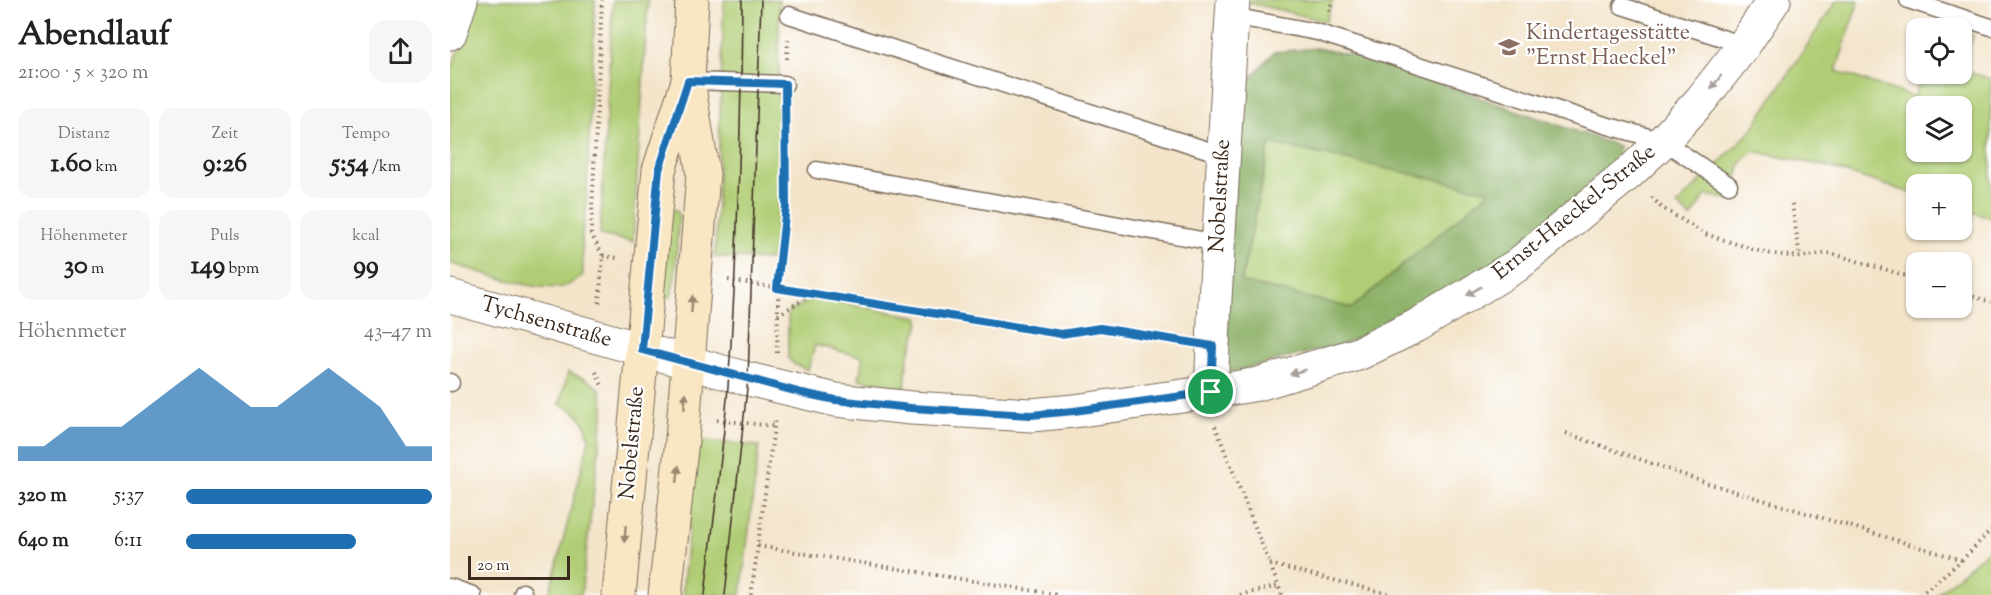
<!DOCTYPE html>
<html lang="de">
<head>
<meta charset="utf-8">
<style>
	:root { --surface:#fff; --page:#f6f6f6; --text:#222; --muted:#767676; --accent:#1f6fb2 }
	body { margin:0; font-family:"Sorts Mill Goudy",serif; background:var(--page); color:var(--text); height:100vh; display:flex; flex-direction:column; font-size:22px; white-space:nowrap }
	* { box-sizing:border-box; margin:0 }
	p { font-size:20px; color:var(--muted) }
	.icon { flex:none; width:33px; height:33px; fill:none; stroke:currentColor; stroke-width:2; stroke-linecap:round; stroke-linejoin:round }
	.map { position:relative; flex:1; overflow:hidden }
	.panel { display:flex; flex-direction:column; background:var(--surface); width:450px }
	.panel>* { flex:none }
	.fabs { position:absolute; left:1456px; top:18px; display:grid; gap:12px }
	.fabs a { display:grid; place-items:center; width:66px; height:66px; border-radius:12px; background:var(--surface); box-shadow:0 2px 4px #0004; font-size:30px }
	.scale { position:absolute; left:18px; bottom:15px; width:102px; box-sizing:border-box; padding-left:6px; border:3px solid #3b2a1e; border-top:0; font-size:16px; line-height:21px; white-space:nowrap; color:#3b2a1e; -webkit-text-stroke:4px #fff; paint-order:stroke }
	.pin { position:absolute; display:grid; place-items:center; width:51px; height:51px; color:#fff; margin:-26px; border:3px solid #fff; border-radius:50%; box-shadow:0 2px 6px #0007 }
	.round { display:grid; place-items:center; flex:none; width:63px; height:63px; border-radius:18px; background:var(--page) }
	.summary { display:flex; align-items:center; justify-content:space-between; height:102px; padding:0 18px }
	h1 { font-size:33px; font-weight:800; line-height:45px }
	.metrics { display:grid; grid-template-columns:repeat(3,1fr); gap:9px; height:102px; padding:6px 18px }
	.metrics div { display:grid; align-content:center; border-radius:15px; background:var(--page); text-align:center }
	.metrics b { font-size:26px; font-weight:800 }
	.metrics small { font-size:16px; font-weight:400 }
	.metrics p { font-size:16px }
	.chart { height:168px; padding:12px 18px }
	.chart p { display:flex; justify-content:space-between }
	.chart svg { width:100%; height:108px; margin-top:6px; fill:var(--accent); opacity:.7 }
	ul { padding:0 18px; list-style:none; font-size:20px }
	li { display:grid; grid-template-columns:96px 72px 1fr; align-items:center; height:45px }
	li i { height:15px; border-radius:8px; background:var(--accent) }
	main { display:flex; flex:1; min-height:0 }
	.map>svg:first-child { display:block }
	.green { fill:#b0cd74; stroke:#767c49; stroke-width:1.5; fill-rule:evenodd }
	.forest { fill:#8cb066; stroke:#646d42; stroke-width:1.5; fill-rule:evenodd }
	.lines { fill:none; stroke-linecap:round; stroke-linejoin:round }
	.lane-casing { stroke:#7b6b5a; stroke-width:19 }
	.street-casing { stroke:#7b6b5a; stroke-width:35 }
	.secondary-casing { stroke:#7b6b5a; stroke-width:35 }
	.path { stroke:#7b6b5a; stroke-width:4; stroke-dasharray:1.5 4.5; stroke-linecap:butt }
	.lane { stroke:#fff; stroke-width:16 }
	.street { stroke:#fff; stroke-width:33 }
	.secondary { stroke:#f9e7c3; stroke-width:33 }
	.tram { stroke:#3b2a1e; stroke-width:1.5 }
	.oneway { fill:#a79f9a }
	.oneway2 { fill:#9a8870 }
	.route-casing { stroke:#fff; stroke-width:12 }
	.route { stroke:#1f6fb2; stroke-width:8 }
	.labels { text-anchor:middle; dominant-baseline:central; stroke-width:4.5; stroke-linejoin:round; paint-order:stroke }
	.education-label { font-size:22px; fill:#785e54; stroke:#fff; text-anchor:start }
	.street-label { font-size:22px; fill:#3b2a1e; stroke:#fff }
</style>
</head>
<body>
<main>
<section class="panel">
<div class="summary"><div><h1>Abendlauf</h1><p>21:00 · 5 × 320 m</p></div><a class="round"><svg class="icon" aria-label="share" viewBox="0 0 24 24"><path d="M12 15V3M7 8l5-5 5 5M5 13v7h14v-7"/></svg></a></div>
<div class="metrics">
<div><p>Distanz</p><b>1.60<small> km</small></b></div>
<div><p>Zeit</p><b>9:26</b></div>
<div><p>Tempo</p><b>5:54<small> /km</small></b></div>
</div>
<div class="metrics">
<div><p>Höhenmeter</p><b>30<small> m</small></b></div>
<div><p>Puls</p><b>149<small> bpm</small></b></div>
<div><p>kcal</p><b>99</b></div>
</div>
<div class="chart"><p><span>Höhenmeter</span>43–47 m</p>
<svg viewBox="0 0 160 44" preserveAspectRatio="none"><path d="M0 44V38L10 38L20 30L30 30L40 30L50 22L60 14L70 6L80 14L90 22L100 22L110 14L120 6L130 14L140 22L150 38L160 38V44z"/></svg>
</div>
<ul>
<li><b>320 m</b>5:37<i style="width:100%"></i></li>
<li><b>640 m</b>6:11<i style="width:69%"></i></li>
</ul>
</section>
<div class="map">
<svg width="1541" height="595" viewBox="0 0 1541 595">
	<rect width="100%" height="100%" fill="#fff"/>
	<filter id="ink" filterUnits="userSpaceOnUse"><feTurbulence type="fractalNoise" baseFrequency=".0167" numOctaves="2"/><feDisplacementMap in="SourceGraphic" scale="12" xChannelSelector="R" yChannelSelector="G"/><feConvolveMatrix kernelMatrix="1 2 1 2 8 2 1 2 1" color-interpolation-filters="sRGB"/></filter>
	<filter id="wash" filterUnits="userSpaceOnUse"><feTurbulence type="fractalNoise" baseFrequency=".008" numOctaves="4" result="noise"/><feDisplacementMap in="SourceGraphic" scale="24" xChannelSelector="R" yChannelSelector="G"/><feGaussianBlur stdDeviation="1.35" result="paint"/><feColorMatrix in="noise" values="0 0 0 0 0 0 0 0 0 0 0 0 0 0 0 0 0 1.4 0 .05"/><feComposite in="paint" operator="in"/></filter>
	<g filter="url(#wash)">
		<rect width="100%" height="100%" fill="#f3e4ca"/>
		<g class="green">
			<path d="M26 0H145L136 211 132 232 133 275C126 280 121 285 112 287 82 291 31 272 0 263V73Z"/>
			<polygon points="163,0 198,0 183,242 150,235"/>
			<polygon points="274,0 329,0 329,205 322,260 265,257"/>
			<polygon points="791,0 883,0 876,21 791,1"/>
			<path d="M1387 0H1409L1386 71 1464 97 1472 74H1512V31L1524 35 1512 70 1541 79V218L1512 209V184H1467V195L1375 166 1303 151 1291 163 1281 200 1256 195 1241 218 1227 205 1300 132ZM1467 106H1512V152H1467Z"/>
			<polygon points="820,142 1040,191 902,308 791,283"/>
			<polygon points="222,210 226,210 229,214 225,278 221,297 213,299 217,212"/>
			<polygon points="365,298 468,317 470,323 458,357 455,388 409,379 413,357 365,345 358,370 344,364 338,358 338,312"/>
			<path d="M118 372 136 379 150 389 154 407 131 595H99L139 440C137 421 128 411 110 404Z"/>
			<polygon points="248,440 309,446 291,595 232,595"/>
			<polygon points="1541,548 1541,595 1486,595"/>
		</g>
		<path class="forest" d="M866 48 917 58 1168 146 1166 171 1084 240 992 300 893 344 768 375 792 88 824 52ZM820 143 1039 191V192L902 308 791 282Z"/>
	</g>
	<g filter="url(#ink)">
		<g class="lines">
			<defs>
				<g id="lane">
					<polyline points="1458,0 1541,27"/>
					<polyline points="1172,6 1294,45"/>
					<polyline points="339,15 773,155"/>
					<polyline points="782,16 867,32 1155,125 1213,141 1279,185"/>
					<polyline points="238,81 335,84"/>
					<polyline points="367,170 768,243"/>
					<polyline points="0,382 1,383"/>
					<polyline points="0,587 23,595"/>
					<polyline points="72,595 73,592"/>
				</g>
				<g id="street">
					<polyline points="0,33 11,0"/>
					<polyline points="0,296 298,379 386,400 461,408 581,415 624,411 761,392 808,384 908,354 966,326 1066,266 1179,173 1213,141 1251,100 1294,45 1324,0"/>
					<polyline points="761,392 765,299 783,0"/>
				</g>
				<g id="secondary">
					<polyline points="169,595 209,170 236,87"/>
					<polyline points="215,595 232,440 253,174 238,81 242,0"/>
				</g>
			</defs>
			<use href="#lane" class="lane-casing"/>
			<use href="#street" class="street-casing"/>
			<use href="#secondary" class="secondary-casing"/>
			<g class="path">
				<polyline points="879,11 883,0"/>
				<polyline points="337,59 338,40"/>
				<polyline points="1202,197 1211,207 1255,234 1315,253 1350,257 1380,253 1467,279"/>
				<polyline points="1342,204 1350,257"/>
				<polyline points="153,256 168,258"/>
				<polyline points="278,280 611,334 650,328 730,341"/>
				<polyline points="1512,293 1541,302"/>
				<polyline points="149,303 153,256 141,234 152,0"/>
				<polyline points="328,315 362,294"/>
				<polyline points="327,353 329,258 336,206 335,109"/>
				<polyline points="146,372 153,388"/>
				<polyline points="267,420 324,426"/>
				<polyline points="765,426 832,595"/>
				<polyline points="1116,433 1260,484 1512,560"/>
				<polyline points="308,546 609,595"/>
				<polyline points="820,564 943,595"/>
				<polyline points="301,595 325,420"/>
				<polyline points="790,595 829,586"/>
				<polyline points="1470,595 1512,560 1541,530"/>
			</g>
			<use href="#lane" class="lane"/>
			<use href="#street" class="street"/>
			<use href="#secondary" class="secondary"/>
			<g class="tram">
				<path d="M255 595C263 521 274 447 279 373 288 249 291 124 292 0"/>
				<polyline points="275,595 298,379 311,0"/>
			</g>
		</g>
		<defs><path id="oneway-solid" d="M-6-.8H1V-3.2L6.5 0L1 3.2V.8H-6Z" transform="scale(1.5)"/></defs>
		<g class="oneway">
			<use href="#oneway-solid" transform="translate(1266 82) rotate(128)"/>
			<use href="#oneway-solid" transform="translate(1024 291) rotate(149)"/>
			<use href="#oneway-solid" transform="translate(848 372) rotate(163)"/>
		</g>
		<g class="oneway2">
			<use href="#oneway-solid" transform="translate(242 304) rotate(-86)"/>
			<use href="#oneway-solid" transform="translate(235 401) rotate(-85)"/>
			<use href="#oneway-solid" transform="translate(228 474) rotate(-84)"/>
			<use href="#oneway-solid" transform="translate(175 534) rotate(95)"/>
		</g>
	</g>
	<g class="lines" filter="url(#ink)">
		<defs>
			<polygon id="route" points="238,81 335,84 336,206 327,288 611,334 650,328 763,346 761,392 624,411 581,415 461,408 386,400 352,393 192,350 209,170"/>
		</defs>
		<use href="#route" class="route-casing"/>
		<use href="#route" class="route"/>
	</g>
	<defs>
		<symbol id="school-bare" viewBox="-9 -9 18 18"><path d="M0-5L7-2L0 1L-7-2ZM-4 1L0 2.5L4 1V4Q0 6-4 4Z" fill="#8d6e63" stroke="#fff" stroke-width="2.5" paint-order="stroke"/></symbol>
	</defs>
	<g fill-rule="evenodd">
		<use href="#school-bare" x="1044" y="32" width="30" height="30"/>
	</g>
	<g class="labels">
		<g class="education-label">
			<text x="1076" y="34">Kindertagesstätte<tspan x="1076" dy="25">"Ernst Haeckel"</tspan></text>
		</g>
		<g class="street-label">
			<text transform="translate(771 196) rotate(-87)">Nobelstraße</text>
			<text transform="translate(1125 213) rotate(-39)">Ernst-Haeckel-Straße</text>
			<text transform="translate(96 323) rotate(16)">Tychsenstraße</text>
			<text transform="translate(183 443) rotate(-85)">Nobelstraße</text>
		</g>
	</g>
</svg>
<div class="fabs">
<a><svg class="icon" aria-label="locate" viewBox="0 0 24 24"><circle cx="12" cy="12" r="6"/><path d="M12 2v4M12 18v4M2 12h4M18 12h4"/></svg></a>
<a><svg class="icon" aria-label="layers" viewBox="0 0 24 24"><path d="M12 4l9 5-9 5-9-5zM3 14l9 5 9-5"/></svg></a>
<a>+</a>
<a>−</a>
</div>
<div class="scale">20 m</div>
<div class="pin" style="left:761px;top:392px;background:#1e9e55"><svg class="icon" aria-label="arrive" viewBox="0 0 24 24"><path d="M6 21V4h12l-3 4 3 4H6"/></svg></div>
</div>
</main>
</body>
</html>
